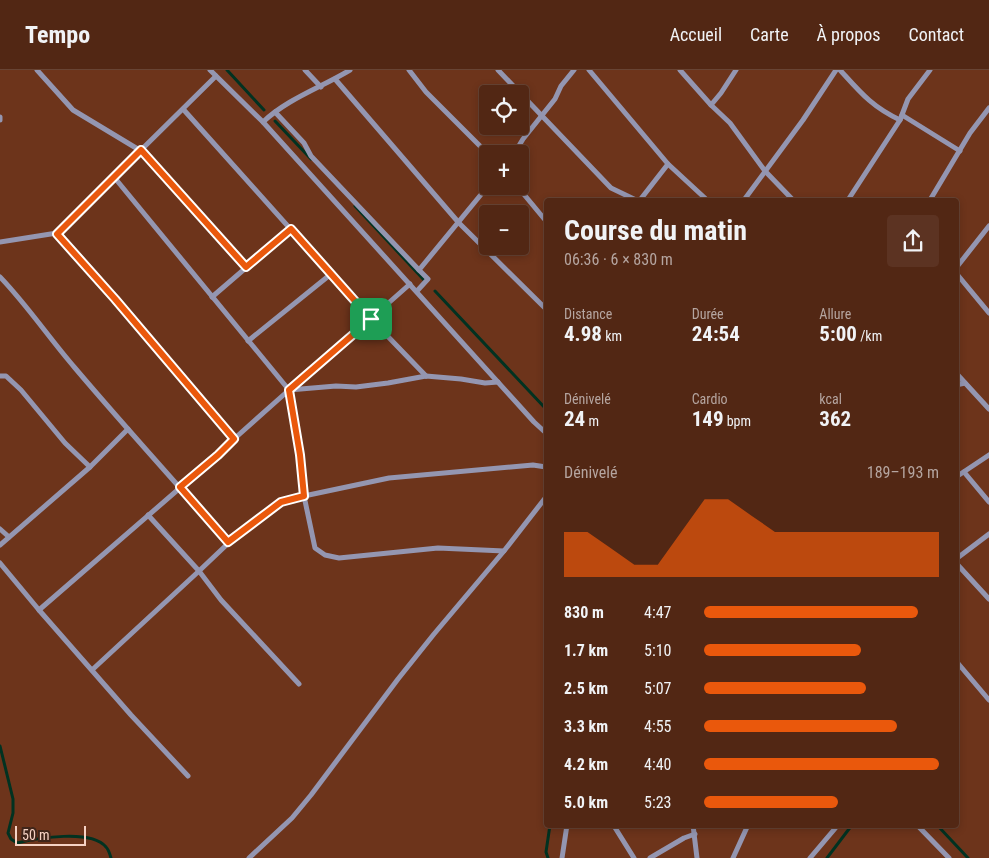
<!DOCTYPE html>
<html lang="fr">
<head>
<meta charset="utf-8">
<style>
	:root { --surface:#522714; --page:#5c3322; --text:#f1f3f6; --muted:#b5a5a0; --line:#684434; --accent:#ea580c }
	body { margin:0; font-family:"Roboto Condensed",sans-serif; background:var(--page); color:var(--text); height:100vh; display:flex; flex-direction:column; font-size:19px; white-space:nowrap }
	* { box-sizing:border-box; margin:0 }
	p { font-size:16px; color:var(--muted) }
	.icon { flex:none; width:28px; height:28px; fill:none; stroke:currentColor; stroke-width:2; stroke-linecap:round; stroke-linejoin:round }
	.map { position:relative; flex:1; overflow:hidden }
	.side { position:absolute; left:544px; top:128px; width:415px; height:630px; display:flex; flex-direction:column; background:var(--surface); border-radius:5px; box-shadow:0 2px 8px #0003,0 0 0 1px var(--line) }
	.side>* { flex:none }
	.fabs { position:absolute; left:479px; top:15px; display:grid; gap:10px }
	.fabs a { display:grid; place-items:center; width:50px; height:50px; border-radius:5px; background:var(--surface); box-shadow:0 2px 8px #0003,0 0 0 1px var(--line); font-size:25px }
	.scale { position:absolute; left:15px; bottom:12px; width:71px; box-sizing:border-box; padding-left:5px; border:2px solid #f6d2c4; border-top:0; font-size:14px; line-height:18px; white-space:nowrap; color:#f6d2c4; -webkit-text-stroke:4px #40251a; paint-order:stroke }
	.pin { position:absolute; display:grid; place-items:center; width:42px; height:42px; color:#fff; margin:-21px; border-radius:10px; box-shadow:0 2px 8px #0006 }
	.round { display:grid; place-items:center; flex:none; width:52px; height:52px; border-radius:5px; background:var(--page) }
	.head { display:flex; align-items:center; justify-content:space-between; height:85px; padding:0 20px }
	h1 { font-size:28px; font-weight:700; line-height:38px }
	.figures { display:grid; grid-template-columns:repeat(3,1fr); gap:8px; height:85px; padding:5px 20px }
	.figures div { display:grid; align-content:center }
	.figures b { font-size:21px; font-weight:700 }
	.figures small { font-size:14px; font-weight:400 }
	.figures p { font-size:14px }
	.chart { height:140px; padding:10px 20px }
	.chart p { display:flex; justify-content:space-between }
	.chart svg { width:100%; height:90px; margin-top:5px; fill:var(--accent); opacity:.7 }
	ul { padding:0 20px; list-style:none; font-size:16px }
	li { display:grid; grid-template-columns:80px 60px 1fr; align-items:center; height:38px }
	li i { height:12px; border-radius:6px; background:var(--accent) }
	header { display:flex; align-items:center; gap:30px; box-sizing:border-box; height:70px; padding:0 25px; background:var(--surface); border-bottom:1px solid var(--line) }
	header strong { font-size:24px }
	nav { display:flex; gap:28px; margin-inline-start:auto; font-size:18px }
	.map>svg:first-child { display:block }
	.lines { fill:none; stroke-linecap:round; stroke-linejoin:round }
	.stream { stroke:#013221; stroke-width:3 }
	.street { stroke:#9496b1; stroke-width:5 }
	.route-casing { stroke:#fff; stroke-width:10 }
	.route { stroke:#ea580c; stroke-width:6 }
</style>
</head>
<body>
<header>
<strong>Tempo</strong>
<nav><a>Accueil</a><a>Carte</a><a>À propos</a><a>Contact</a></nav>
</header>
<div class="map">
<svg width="989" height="788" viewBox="0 0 989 788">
	<rect width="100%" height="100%" fill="#6d341b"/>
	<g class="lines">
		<g class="stream">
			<polyline points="227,0 264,40"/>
			<polyline points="275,51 311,89"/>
			<polyline points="355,136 424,210"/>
			<polyline points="435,221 546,339"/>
			<path d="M0 676 13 729V743L8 763 11 769 17 773C38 768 91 759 106 777 109 780 110 785 111 788"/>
			<polyline points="937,755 968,788"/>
			<polyline points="548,788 546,782 550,755"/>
			<polyline points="827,788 852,755"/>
		</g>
		<g class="street">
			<polyline points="37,0 73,40 141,81 246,197"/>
			<polyline points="210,0 263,52 534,352 546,363"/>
			<polyline points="305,0 321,17"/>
			<polyline points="409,0 426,22 488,84"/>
			<polyline points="498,0 611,118 636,130"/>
			<polyline points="589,0 668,94 707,130"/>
			<polyline points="680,0 711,35"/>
			<polyline points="736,0 721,23 711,35 730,53 765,101 793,130"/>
			<path d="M840 0C860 22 872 37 900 50"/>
			<polyline points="335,9 459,153 546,239"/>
			<polyline points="183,39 371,249 426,306"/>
			<polyline points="275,42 304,73 311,86 419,200"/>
			<polyline points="902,45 960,81"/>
			<polyline points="0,47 0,50"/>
			<path d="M263 52C287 29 322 17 350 0"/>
			<polyline points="514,84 523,69 555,29 561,16 574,0"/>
			<polyline points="114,107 289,320 300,385 304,426 315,478 325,485 339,488 438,478 504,481"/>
			<polyline points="517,116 546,151"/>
			<polyline points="640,130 668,94"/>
			<polyline points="744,130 803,50 836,0"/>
			<polyline points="848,130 900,50 908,29 930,0"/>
			<polyline points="930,130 970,63 989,38"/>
			<polyline points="57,163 216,6"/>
			<polyline points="0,172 57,163 115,229 234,369 289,320 336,316 356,317 388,313 426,306 461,309 485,313 498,312"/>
			<polyline points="956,198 989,156"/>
			<polyline points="956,203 989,243"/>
			<path d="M0 207C27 235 49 268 75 298 125 357 177 414 228 472"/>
			<polyline points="417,221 428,209 419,200 488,116"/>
			<polyline points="212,227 291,159"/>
			<polyline points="248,271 331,204"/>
			<polyline points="956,303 989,339"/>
			<polyline points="0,306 6,306 21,320 65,373 90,397"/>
			<polyline points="956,315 965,313"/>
			<polyline points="290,320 410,214"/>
			<polyline points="964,402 989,432"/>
			<polyline points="956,407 989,385"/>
			<polyline points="0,459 9,467"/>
			<polyline points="0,475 90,397 128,359"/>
			<polyline points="956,489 989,464"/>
			<polyline points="0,493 39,540 131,645 188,706"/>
			<polyline points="956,493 989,529"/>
			<polyline points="39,540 218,385 234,369"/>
			<polyline points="956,591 989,630"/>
			<polyline points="92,600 199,501 148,445"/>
			<polyline points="299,614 221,530 199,501 238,464 281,433 304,426 389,408 533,395 546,397"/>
			<polyline points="693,755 697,788"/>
			<polyline points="917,755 949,788"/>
			<polyline points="614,756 634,788"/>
			<polyline points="249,788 292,748 311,725 398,609 434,564 504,481 546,427"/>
			<polyline points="562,788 567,755"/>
			<polyline points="650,788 684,768 695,764"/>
			<polyline points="733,788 748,755"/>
			<polyline points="810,788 838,755"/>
		</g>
	</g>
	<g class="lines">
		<defs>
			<polygon id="route" points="141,80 246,197 291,159 371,249 289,320 300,385 304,426 281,432 228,472 180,417 218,385 234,369 115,229 57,164"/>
		</defs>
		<use href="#route" class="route-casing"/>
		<use href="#route" class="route"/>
	</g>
</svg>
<div class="fabs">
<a><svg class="icon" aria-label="locate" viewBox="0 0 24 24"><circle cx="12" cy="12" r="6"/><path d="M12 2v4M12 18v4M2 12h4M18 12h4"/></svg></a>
<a>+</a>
<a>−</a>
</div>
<div class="scale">50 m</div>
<div class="pin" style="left:371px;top:249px;background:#1e9e55"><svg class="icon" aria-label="arrive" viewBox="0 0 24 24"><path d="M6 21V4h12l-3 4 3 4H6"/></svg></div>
<section class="side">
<div class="head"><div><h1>Course du matin</h1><p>06:36 · 6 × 830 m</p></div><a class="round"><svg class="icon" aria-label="share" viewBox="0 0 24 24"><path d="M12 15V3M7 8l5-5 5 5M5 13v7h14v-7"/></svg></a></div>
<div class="figures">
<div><p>Distance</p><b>4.98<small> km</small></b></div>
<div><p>Durée</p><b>24:54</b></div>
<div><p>Allure</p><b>5:00<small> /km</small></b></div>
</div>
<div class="figures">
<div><p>Dénivelé</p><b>24<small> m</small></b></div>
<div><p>Cardio</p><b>149<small> bpm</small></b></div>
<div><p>kcal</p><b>362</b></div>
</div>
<div class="chart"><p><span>Dénivelé</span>189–193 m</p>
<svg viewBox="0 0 160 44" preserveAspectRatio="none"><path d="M0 44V22L10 22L20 30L30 38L40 38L50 22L60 6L70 6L80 14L90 22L100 22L110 22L120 22L130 22L140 22L150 22L160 22V44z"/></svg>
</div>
<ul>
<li><b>830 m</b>4:47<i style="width:91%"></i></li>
<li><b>1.7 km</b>5:10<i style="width:67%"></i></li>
<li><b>2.5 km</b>5:07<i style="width:69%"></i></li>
<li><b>3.3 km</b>4:55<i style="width:82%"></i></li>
<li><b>4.2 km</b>4:40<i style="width:100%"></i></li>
<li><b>5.0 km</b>5:23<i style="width:57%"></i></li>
</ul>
</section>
</div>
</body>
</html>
